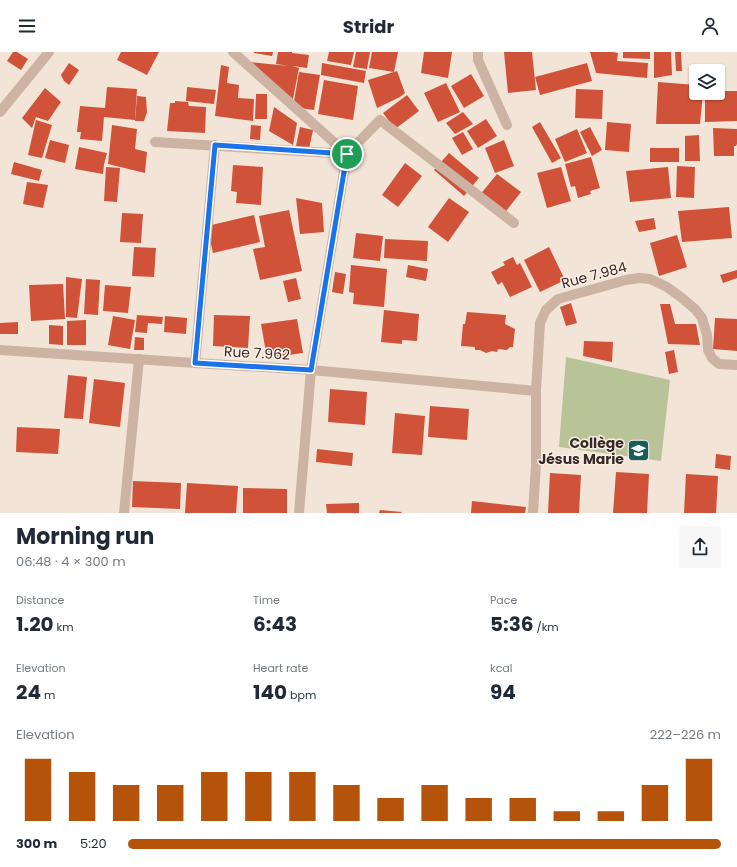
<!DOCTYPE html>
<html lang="en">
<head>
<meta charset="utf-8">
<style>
	:root { --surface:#fff; --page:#f6f6f7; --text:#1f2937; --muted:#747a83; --accent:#b45309 }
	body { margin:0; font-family:Poppins,sans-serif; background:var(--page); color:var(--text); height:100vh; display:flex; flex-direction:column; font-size:15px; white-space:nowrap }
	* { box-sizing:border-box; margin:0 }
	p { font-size:13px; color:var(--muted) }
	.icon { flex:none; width:22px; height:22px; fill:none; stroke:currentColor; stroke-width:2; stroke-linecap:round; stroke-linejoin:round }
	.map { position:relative; height:461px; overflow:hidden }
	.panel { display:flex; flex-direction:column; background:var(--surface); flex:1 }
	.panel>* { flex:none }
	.fabs { position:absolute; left:689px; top:12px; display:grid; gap:8px }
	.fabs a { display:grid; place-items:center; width:36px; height:36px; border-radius:4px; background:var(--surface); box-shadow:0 1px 3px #0004; font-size:20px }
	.pin { position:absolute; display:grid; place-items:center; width:34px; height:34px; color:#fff; margin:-17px; border:2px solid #fff; border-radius:50%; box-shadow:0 1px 4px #0007 }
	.round { display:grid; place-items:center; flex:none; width:42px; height:42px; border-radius:4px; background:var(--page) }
	.head { display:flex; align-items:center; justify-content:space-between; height:68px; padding:0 16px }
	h1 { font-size:22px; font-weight:700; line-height:30px }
	.figures { display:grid; grid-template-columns:repeat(3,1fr); gap:6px; height:68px; padding:4px 16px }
	.figures div { display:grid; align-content:center }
	.figures b { font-size:20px; font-weight:700 }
	.figures small { font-size:11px; font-weight:400 }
	.figures p { font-size:11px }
	.chart { height:112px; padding:8px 16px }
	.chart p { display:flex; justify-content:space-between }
	.chart svg { width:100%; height:72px; margin-top:4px; stroke:var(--accent); stroke-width:6 }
	ul { padding:0 16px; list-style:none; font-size:13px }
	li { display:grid; grid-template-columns:64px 48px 1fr; align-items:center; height:30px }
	li i { height:10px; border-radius:5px; background:var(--accent) }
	header { display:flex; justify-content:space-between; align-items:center; height:52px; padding:0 16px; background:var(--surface); font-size:18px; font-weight:700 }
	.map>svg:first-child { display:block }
	.green { fill:#b8c497 }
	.building { fill:#d05239 }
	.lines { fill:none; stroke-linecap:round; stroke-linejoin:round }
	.minor { stroke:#ccb3a3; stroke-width:10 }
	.route-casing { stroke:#fff; stroke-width:8 }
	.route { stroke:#1a73e8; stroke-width:5 }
	.labels { text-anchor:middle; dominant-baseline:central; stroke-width:3; stroke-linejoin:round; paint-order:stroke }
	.street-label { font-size:14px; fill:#372a26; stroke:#fbefe5 }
	.poi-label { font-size:14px; font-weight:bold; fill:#372a26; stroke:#fbefe5; text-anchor:end }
</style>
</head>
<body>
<header><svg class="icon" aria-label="menu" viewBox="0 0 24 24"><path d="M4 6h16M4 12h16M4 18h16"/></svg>Stridr<svg class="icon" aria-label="person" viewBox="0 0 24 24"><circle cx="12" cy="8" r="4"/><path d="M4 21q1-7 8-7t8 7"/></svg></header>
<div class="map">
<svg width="737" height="461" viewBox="0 0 737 461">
	<rect width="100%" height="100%" fill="#f3e4d8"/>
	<polygon class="green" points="566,305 670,328 661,409 559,395"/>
	<g class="building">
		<polygon points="13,0 17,0 28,7 21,18 7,9"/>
		<polygon points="121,0 159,0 147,23 117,8"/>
		<polygon points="254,0 273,0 272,4 254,1"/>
		<polygon points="278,0 292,0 292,1 309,3 307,16 292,14 299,16 292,52 249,10 289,14 276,12"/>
		<polygon points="329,0 354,0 351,13 327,9"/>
		<polygon points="356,0 370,0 367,17 353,15"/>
		<polygon points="372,0 398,0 394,20 369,16"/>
		<polygon points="424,0 452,0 448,26 421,21"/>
		<polygon points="504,0 532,0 536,38 508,41"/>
		<polygon points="590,0 613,0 618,1 617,9 648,11 647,26 596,21"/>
		<polygon points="623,0 650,0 650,7 623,6"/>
		<polygon points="654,0 671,0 672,23 654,26"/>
		<polygon points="675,0 681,0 682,19 676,19"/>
		<polygon points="69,11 79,18 69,33 64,29 61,23"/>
		<polygon points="322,11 366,19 364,31 321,23"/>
		<polygon points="587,11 592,29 540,43 535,25"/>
		<polygon points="221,13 229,15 227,31 239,33 238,46 254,47 253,69 215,64"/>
		<polygon points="397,19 405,41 400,45 377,56 368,28"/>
		<polygon points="299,20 320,23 314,58 293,55"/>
		<polygon points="471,22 484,44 464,56 451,34"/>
		<polygon points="324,28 358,34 353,68 318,62"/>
		<polygon points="658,30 696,33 696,41 703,41 700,72 656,72"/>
		<polygon points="446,31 460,60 438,70 424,41"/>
		<polygon points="107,35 137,37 135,68 104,65 102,89 80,87 81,80 77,80 80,54 105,56"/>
		<polygon points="187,35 216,38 214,52 186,49"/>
		<polygon points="45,36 61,50 48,69 36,65 32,76 22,66"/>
		<polygon points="576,37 603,38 602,67 575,66"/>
		<polygon points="718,39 737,39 737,69 705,70 705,41 718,41"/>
		<polygon points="256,42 267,42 267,67 255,67"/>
		<polygon points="407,43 419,59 395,77 383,61"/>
		<polygon points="137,44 146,45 147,60 144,69 135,69"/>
		<polygon points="175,49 188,50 189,54 206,55 205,81 167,79 170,51 175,51"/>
		<polygon points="274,55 297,71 293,93 269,79"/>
		<polygon points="463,60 473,72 455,82 446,71"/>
		<polygon points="486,67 497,84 478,96 467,79"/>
		<polygon points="36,68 52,73 42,106 28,103"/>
		<polygon points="540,70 561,106 552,111 532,75"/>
		<polygon points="607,70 631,72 629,100 605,98"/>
		<polygon points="112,73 137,77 135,97 147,100 145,121 108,112"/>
		<polygon points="251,73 261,74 260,88 250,87"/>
		<polygon points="300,75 313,78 309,97 296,94"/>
		<polygon points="590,75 602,98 592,104 580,80"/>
		<polygon points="713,76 737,77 737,92 736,94 734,94 734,104 714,104"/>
		<polygon points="577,77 587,101 565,110 555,87"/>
		<polygon points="463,80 473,97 462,103 452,86"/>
		<polygon points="699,83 700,109 685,109 685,84"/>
		<polygon points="50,88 69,93 65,111 45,106"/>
		<polygon points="504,88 514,114 495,121 485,96"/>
		<polygon points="79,95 107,101 104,112 103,122 75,117"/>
		<rect x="650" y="96" width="29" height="14"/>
		<polygon points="449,101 479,126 464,144 434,118"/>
		<polygon points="591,105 600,136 590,139 591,142 578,146 575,134 571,135 565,112"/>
		<polygon points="14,110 42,118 39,129 11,122"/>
		<polygon points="405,111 422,124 398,155 382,143"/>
		<polygon points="233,113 263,115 261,153 236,151 237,140 231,139"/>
		<polygon points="677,114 695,115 694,146 676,145"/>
		<polygon points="106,115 120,116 117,150 104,149"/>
		<polygon points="561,115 571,149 547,156 537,121"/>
		<polygon points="668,115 671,146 630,150 626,119"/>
		<polygon points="497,122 521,140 503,163 479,144"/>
		<polygon points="27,130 48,133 43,156 23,152"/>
		<polygon points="296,146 322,151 324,180 300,182"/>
		<polygon points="449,146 469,160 448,190 428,175"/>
		<polygon points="729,155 732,186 682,190 678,159"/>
		<polygon points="289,158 302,219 260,228 253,197 265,195 259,164"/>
		<polygon points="122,161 143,162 141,191 120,190"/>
		<polygon points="254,163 260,190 213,201 207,174"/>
		<polygon points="654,166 656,177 639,180 635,169"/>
		<polygon points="356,181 383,184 380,209 353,206"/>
		<polygon points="677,183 687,215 659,224 650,191"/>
		<polygon points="385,187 428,189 427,209 384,206"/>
		<polygon points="134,195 156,196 154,225 132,224"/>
		<polygon points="549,195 565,228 540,240 524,208"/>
		<polygon points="513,205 517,213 520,211 532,235 510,245 502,230 498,233 491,220 505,213 503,210"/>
		<polygon points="351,213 387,217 384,255 353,252 354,241 349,240"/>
		<polygon points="408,213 428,217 426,229 406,225"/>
		<polygon points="737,218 737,226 723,231 720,223"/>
		<polygon points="335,220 346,222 343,242 332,240"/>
		<polygon points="66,225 82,227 77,266 66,265"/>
		<polygon points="296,226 301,247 288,250 283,229"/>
		<polygon points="86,227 100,228 98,263 84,262"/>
		<polygon points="63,232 65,267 31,269 29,233"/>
		<polygon points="105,233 131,235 128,261 103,259"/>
		<polygon points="571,251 577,271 566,274 560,255"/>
		<polygon points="660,252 670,252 675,272 696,272 700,293 668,292"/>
		<polygon points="384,258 419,262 417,289 402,288 402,292 381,290"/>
		<polygon points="467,260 506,263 505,272 515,277 513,295 510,295 507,298 498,297 497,300 492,299 486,301 480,298 475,298 475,295 461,294 463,272 465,272"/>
		<polygon points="137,263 163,265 162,272 148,271 147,281 135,280"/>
		<polygon points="214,263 250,264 248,296 213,294"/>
		<polygon points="113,264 135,268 130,297 108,293"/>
		<polygon points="165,264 187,266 186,282 164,280"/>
		<polygon points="715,266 737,267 737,299 713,297"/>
		<polygon points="297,267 303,301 267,306 261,272"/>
		<polygon points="86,268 86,293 67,293 67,269"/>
		<polygon points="18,270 18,282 0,282 0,271"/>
		<polygon points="49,273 63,274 63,293 49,292"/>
		<polygon points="135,285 144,286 144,298 134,298"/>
		<polygon points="584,289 613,290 612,310 583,304"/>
		<polygon points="674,298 678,320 669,322 665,300"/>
		<polygon points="68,323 87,325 83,367 64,366"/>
		<polygon points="94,327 125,331 120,375 89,371"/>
		<polygon points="330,337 367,340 365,373 328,370"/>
		<polygon points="430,354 469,357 467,388 428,385"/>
		<polygon points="395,361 425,364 422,403 392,401"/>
		<polygon points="17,375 60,377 58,402 16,400"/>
		<polygon points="317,397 353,401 352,414 316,410"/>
		<polygon points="716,402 731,404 730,418 715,416"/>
		<polygon points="616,420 649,422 647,461 613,461"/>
		<polygon points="550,421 581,423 579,461 548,461"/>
		<polygon points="686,422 718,424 716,461 684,461"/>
		<polygon points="133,429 181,431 180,457 132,455"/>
		<polygon points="187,431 238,434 236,461 185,461"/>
		<polygon points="243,436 287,437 287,461 243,461"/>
		<polygon points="472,449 526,455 525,461 471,461"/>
		<polygon points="359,451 359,461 327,461 326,452"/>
		<polygon points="380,458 402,460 401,461 379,461"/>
	</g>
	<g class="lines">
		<g class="minor">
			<polyline points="233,0 347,102"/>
			<polyline points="478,0 478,8 507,73"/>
			<polyline points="0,60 49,0"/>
			<polyline points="155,90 347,102"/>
			<polyline points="0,298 195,311 311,318 536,339"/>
			<polyline points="195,311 215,93"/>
			<polyline points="124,461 139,307"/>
			<polyline points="299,461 311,318 347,102 380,68 514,171"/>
			<polyline points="533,461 536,412 536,339 540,271 546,258 558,247 626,228 639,226 650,227 667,235 682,246 695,257 702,266 707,283 708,298 712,306 719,312 737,313"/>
		</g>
	</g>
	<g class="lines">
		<defs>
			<polygon id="route" points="215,93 347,102 311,318 195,311"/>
		</defs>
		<use href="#route" class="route-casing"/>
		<use href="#route" class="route"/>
	</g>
	<defs>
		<symbol id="school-square" viewBox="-11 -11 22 22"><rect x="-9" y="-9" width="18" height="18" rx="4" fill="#185c5b" stroke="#fbefe5"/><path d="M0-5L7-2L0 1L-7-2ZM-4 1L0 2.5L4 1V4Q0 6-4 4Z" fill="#fff"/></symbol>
	</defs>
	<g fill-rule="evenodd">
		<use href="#school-square" x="626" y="386" width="25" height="25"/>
	</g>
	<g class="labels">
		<g class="street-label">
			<text transform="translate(594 223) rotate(-15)">Rue 7.984</text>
			<text transform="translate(257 301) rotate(3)">Rue 7.962</text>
		</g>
		<g class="poi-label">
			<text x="624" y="391">Collège<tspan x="624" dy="16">Jésus Marie</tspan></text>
		</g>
	</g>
</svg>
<div class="fabs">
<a><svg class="icon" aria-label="layers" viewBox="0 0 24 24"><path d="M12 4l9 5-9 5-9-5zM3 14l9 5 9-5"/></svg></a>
</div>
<div class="pin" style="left:347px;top:102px;background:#1e9e55"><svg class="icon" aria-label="arrive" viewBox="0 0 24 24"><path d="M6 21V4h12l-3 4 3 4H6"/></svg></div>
</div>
<section class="panel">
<div class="head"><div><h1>Morning run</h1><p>06:48 · 4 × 300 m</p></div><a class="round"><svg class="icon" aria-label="share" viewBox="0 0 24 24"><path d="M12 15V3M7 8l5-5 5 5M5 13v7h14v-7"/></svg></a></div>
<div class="figures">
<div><p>Distance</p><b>1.20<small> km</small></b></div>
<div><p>Time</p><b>6:43</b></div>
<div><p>Pace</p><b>5:36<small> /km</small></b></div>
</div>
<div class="figures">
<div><p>Elevation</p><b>24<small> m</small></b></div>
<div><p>Heart rate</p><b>140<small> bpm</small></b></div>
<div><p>kcal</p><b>94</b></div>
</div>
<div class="chart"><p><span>Elevation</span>222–226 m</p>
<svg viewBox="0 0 160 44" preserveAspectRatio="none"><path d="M5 44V6M15 44V14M25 44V22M35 44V22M45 44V14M55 44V14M65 44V14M75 44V22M85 44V30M95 44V22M105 44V30M115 44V30M125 44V38M135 44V38M145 44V22M155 44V6"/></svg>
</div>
<ul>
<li><b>300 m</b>5:20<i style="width:100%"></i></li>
</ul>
</section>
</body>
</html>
